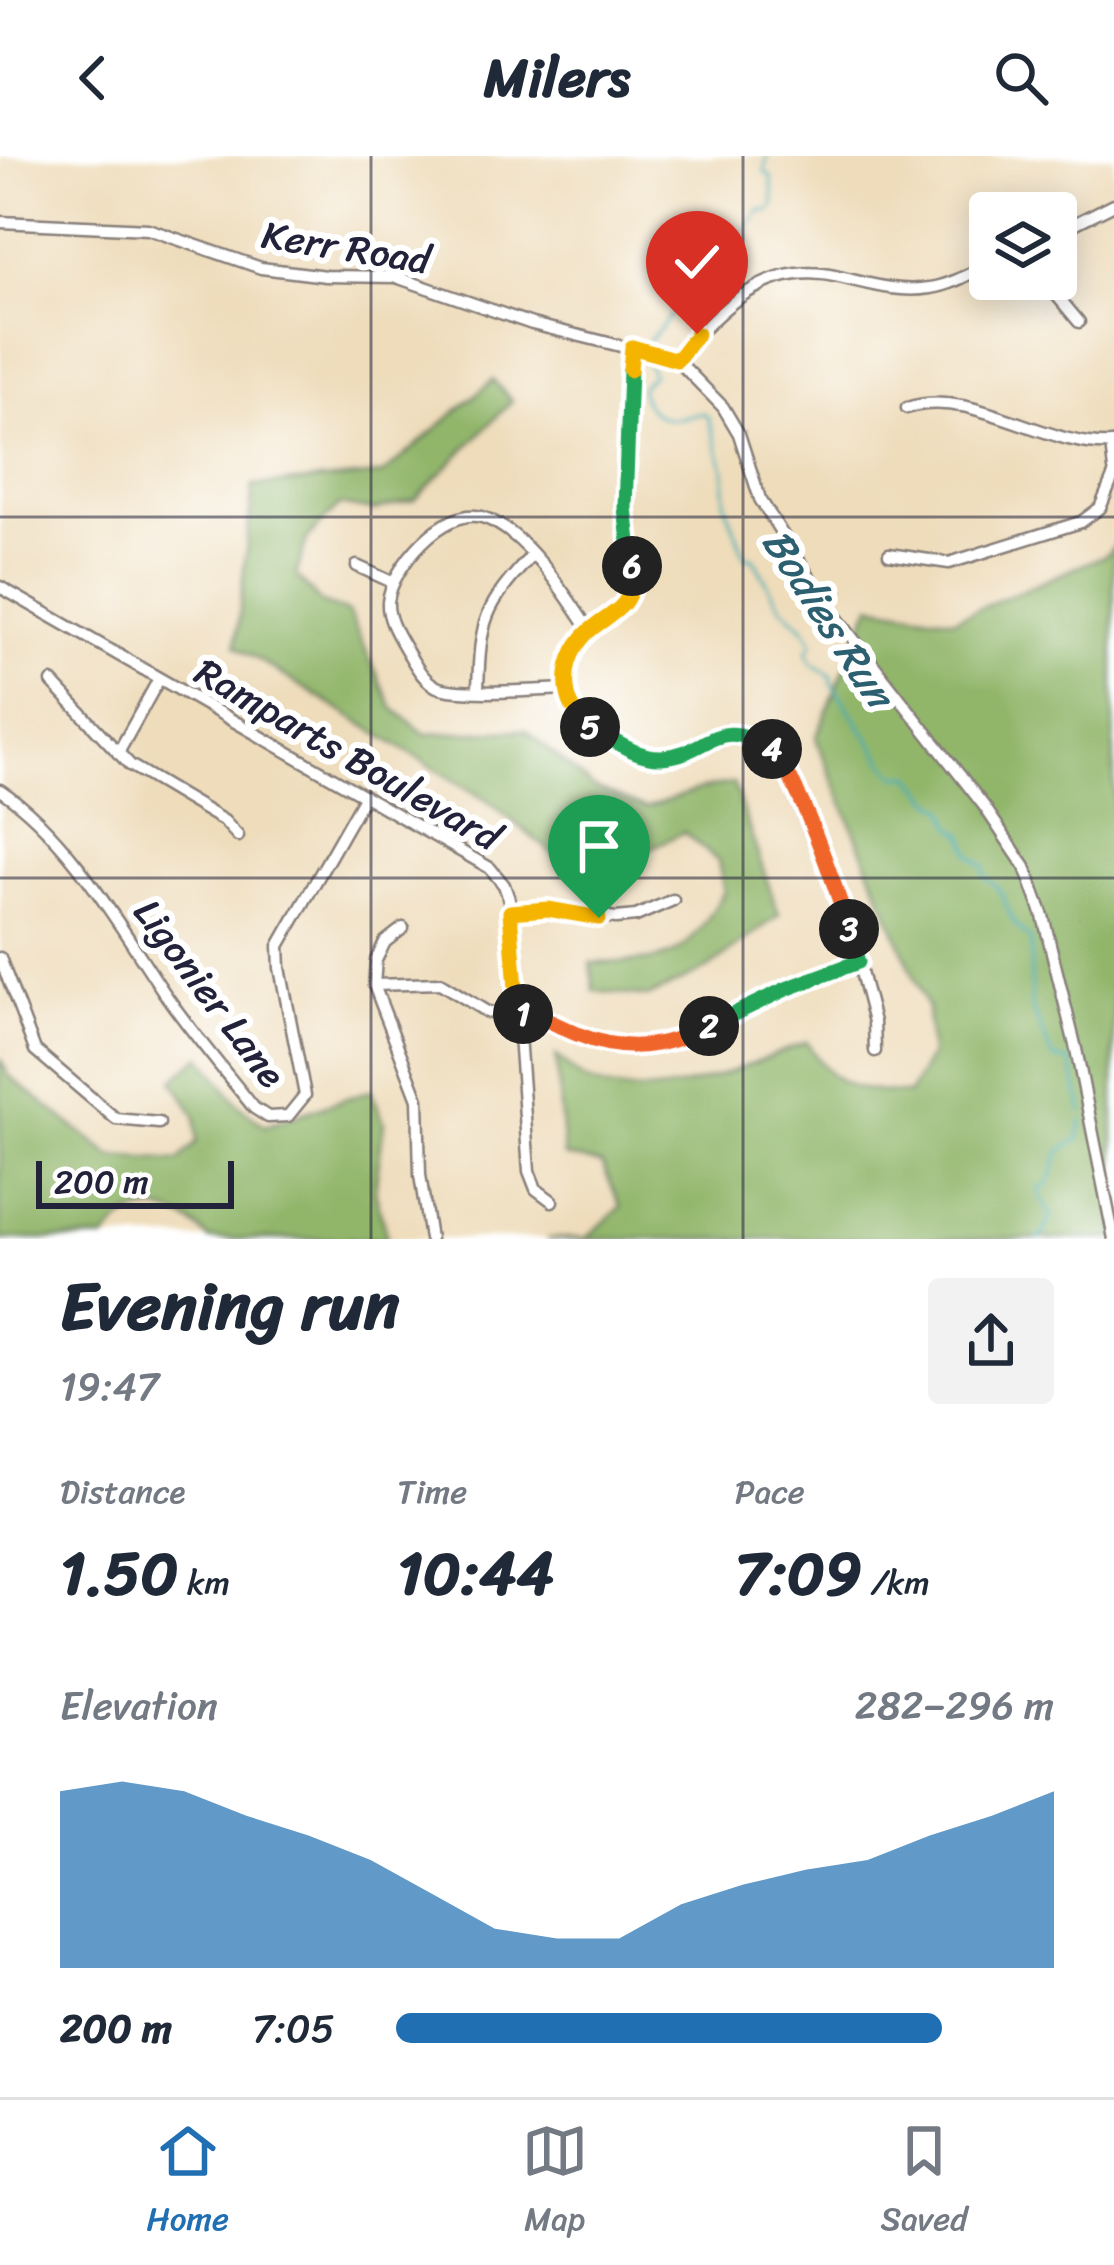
<!DOCTYPE html>
<html lang="en">
<head>
<meta charset="utf-8">
<style>
	:root { --surface:#fff; --page:#f2f2f3; --text:#1f2937; --muted:#747a83; --line:#e0e1e3; --accent:#1f6fb2 }
	body { margin:0; font-family:Sriracha,sans-serif; background:var(--page); color:var(--text); height:100vh; display:flex; flex-direction:column; font-size:45px; white-space:nowrap }
	* { box-sizing:border-box; margin:0 }
	p { font-size:39px; color:var(--muted) }
	.icon { flex:none; width:66px; height:66px; fill:none; stroke:currentColor; stroke-width:2; stroke-linecap:round; stroke-linejoin:round }
	.map { position:relative; height:1083px; overflow:hidden }
	.details { display:flex; flex-direction:column; background:var(--surface); flex:1 }
	.details>* { flex:none }
	.buttons { position:absolute; left:969px; top:36px; display:grid; gap:24px }
	.buttons a { display:grid; place-items:center; width:108px; height:108px; border-radius:12px; background:var(--surface); box-shadow:0 6px 30px #0003; font-size:60px }
	.scale { position:absolute; left:36px; bottom:30px; width:198px; box-sizing:border-box; padding-left:12px; border:6px solid #22223b; border-top:0; font-size:33px; line-height:42px; white-space:nowrap; color:#22223b; -webkit-text-stroke:9px #fff; paint-order:stroke }
	.pin { position:absolute; display:grid; place-items:center; width:102px; height:102px; color:#fff; margin:-123px -51px; border-radius:50% 50% 50% 0; rotate:-45deg; box-shadow:0 0 12px #0007 }
	.pin .icon { rotate:45deg }
	.km { position:absolute; width:60px; height:60px; margin:-30px; border-radius:50%; background:#222; color:#fff; font-size:33px; line-height:60px; text-align:center }
	.round { display:grid; place-items:center; flex:none; width:126px; height:126px; border-radius:12px; background:var(--page) }
	.overview { display:flex; align-items:center; justify-content:space-between; height:204px; padding:0 60px }
	h1 { font-size:66px; font-weight:700; line-height:90px }
	.metrics { display:grid; grid-template-columns:repeat(3,1fr); gap:18px; height:204px; padding:12px 60px }
	.metrics div { display:grid; align-content:center }
	.metrics b { font-size:60px; font-weight:700 }
	.metrics small { font-size:33px; font-weight:400 }
	.metrics p { font-size:33px }
	.chart { height:336px; padding:24px 60px }
	.chart p { display:flex; justify-content:space-between }
	.chart svg { width:100%; height:216px; margin-top:12px; fill:var(--accent); opacity:.7 }
	ul { padding:0 60px; list-style:none; font-size:39px }
	li { display:grid; grid-template-columns:192px 144px 1fr; align-items:center; height:90px }
	li i { height:30px; border-radius:15px; background:var(--accent) }
	header { display:flex; justify-content:space-between; align-items:center; height:156px; padding:0 60px; background:var(--surface); font-size:54px; font-weight:700 }
	.menu { display:flex; justify-content:space-around; align-items:center; height:168px; border-top:3px solid var(--line); background:var(--surface); font-size:33px; color:var(--muted) }
	.menu a { display:grid; justify-items:center; gap:6px }
	.menu .active { color:var(--accent) }
	.map>svg:first-child { display:block }
	.forest { fill:#91b66b; stroke:#5a6c53; stroke-width:3 }
	.lines { fill:none; stroke-linecap:round; stroke-linejoin:round }
	.stream { stroke:#39abb4; stroke-width:3 }
	.minor-casing { stroke:#887f7a; stroke-width:15 }
	.minor { stroke:#fff; stroke-width:10 }
	.split-1-casing { stroke:#fff; stroke-width:24 }
	.split-2-casing { stroke:#fff; stroke-width:24 }
	.split-3-casing { stroke:#fff; stroke-width:24 }
	.split-4-casing { stroke:#fff; stroke-width:24 }
	.split-5-casing { stroke:#fff; stroke-width:24 }
	.split-6-casing { stroke:#fff; stroke-width:24 }
	.split-7-casing { stroke:#fff; stroke-width:24 }
	.split-8-casing { stroke:#fff; stroke-width:24 }
	.split-1 { stroke:#f5b400; stroke-width:15 }
	.split-2 { stroke:#f0652b; stroke-width:15 }
	.split-3 { stroke:#22a559; stroke-width:15 }
	.split-4 { stroke:#f0652b; stroke-width:15 }
	.split-5 { stroke:#22a559; stroke-width:15 }
	.split-6 { stroke:#f5b400; stroke-width:15 }
	.split-7 { stroke:#22a559; stroke-width:15 }
	.split-8 { stroke:#f5b400; stroke-width:15 }
	.grid { fill:none; stroke:#22223b; stroke-width:3; stroke-opacity:0.55 }
	.labels { text-anchor:middle; dominant-baseline:central; stroke-width:12; stroke-linejoin:round; paint-order:stroke }
	.street-label { font-size:39px; fill:#22223b; stroke:#fff }
	.water-label { font-size:42px; font-style:italic; fill:#2c6071; stroke:#fff }
</style>
</head>
<body>
<header><svg class="icon" aria-label="back" viewBox="0 0 24 24"><path d="M15 5l-7 7 7 7"/></svg>Milers<svg class="icon" aria-label="search" viewBox="0 0 24 24"><circle cx="10" cy="10" r="6"/><path d="M15 15l6 6"/></svg></header>
<div class="map">
<svg width="1114" height="1083" viewBox="0 0 1114 1083">
	<rect width="100%" height="100%" fill="#fff"/>
	<filter id="ink" filterUnits="userSpaceOnUse"><feTurbulence type="fractalNoise" baseFrequency=".00833" numOctaves="2"/><feDisplacementMap in="SourceGraphic" scale="24" xChannelSelector="R" yChannelSelector="G"/><feConvolveMatrix kernelMatrix="1 2 1 2 8 2 1 2 1" color-interpolation-filters="sRGB"/></filter>
	<filter id="wash" filterUnits="userSpaceOnUse"><feTurbulence type="fractalNoise" baseFrequency=".004" numOctaves="4" result="noise"/><feDisplacementMap in="SourceGraphic" scale="48" xChannelSelector="R" yChannelSelector="G"/><feGaussianBlur stdDeviation="2.7" result="paint"/><feColorMatrix in="noise" values="0 0 0 0 0 0 0 0 0 0 0 0 0 0 0 0 0 1.4 0 .05"/><feComposite in="paint" operator="in"/></filter>
	<g filter="url(#wash)">
		<rect width="100%" height="100%" fill="#eedcba"/>
		<g class="forest">
			<path d="M493 224 512 245 415 344 373 355 339 349 307 383 296 419 321 447 348 456 393 552 425 578 526 574 592 631 645 652 698 634 733 627 779 759 709 812 648 841 594 835 591 807C672 805 681 809 724 736L718 705 684 676 599 717 557 701 489 646 236 490 253 330 382 319Z"/>
			<path d="M1114 390V1083H547L586 1082 621 1051 602 1008 564 1000 556 900C565 907 575 919 585 924 658 956 740 910 807 886 834 934 856 934 909 938L930 899 927 852 816 582 871 449 954 463 1106 399Z"/>
			<path d="M201 900 239 950 265 970 371 934 384 966 375 1034 387 1083H209C191 1063 164 1048 136 1057 124 1060 113 1074 105 1083H0V902L9 920 112 1001 179 1005 197 986 195 959 173 924Z"/>
		</g>
		<g class="lines">
			<g class="stream">
				<polyline points="648,186 685,143 712,119 760,54 768,56 774,50 771,20 765,17 767,0"/>
				<path d="M645 202 652 218 640 232C648 267 672 266 702 257L708 261 725 316V347L745 401H752C764 417 772 442 786 455 798 466 807 472 813 487L807 496 812 507 832 521V528L888 611 898 620 911 619 932 644 946 653 952 670 964 678 970 698 984 710 985 722C1005 732 1004 750 1015 768 1019 774 1026 779 1031 784V850L1053 902 1071 906 1083 956"/>
				<polyline points="1038,1083 1045,1076 1050,1059 1038,1034 1049,1028 1060,995 1079,983 1082,964"/>
			</g>
		</g>
	</g>
	<g filter="url(#ink)">
		<g class="lines">
			<defs>
				<g id="minor">
					<polyline points="0,66 148,73 261,112 326,120 396,121 532,168 677,204 723,251 739,278 760,343 827,449 984,650 1025,711 1043,760 1076,893 1114,1083"/>
					<polyline points="1056,77 1114,48"/>
					<polyline points="1043,123 1079,166"/>
					<path d="M632 192C626 243 624 296 625 348 625 373 638 405 632 430 625 464 579 470 570 506 567 516 564 533 567 543 573 570 638 603 665 600 709 596 734 549 780 603L849 770 874 866 875 895"/>
					<path d="M677 204C717 153 769 103 839 121 870 128 898 137 930 132 952 129 971 117 990 107"/>
					<path d="M907 252C971 230 1047 293 1114 288"/>
					<polyline points="1111,288 1114,314"/>
					<polyline points="889,398 949,407 1081,366 1100,352 1114,319"/>
					<polyline points="357,410 392,426"/>
					<polyline points="0,431 490,712 504,729 509,743 529,1015 536,1033 552,1045"/>
					<polyline points="52,526 130,609 224,665 238,680"/>
					<path d="M566 533C540 534 457 540 437 531 423 524 416 510 408 497 399 481 387 464 388 446 391 412 445 350 482 361 525 374 565 438 589 474"/>
					<path d="M478 534C480 462 484 452 532 399"/>
					<polyline points="118,597 159,523"/>
					<path d="M0 634C67 678 119 769 163 835 191 876 223 913 254 952L268 961 288 960 305 939 280 812 279 790 364 641"/>
					<polyline points="510,756 548,753 616,762 636,760 673,744"/>
					<polyline points="403,772 385,786 376,804 374,829 418,943 420,1019 430,1083"/>
					<polyline points="0,802 35,894 116,963 159,967"/>
					<polyline points="374,829 440,827 487,856 547,862 601,888 644,892 692,878 786,833 858,806"/>
				</g>
			</defs>
			<use href="#minor" class="minor-casing"/>
			<use href="#minor" class="minor"/>
		</g>
	</g>
	<g class="lines" filter="url(#ink)">
		<defs>
			<polyline id="split-1" points="523,858 518,858 510,756 548,753 599,762"/>
			<path id="split-2" d="M523 858C545 861 558 870 577 878 625 898 663 892 709 870"/>
			<polyline id="split-3" points="709,870 786,833 858,806 849,773"/>
			<path id="split-4" d="M772 593C799 625 835 729 849 773"/>
			<path id="split-5" d="M590 571C612 583 636 602 662 601 710 598 714 557 772 593"/>
			<path id="split-6" d="M590 571C559 549 560 505 586 478 597 466 614 460 624 447 633 435 633 424 632 410"/>
			<polyline id="split-7" points="630,214 625,352 632,410"/>
			<polyline id="split-8" points="630,214 632,191 677,204 697,178"/>
		</defs>
		<use href="#split-1" class="split-1-casing"/>
		<use href="#split-2" class="split-2-casing"/>
		<use href="#split-3" class="split-3-casing"/>
		<use href="#split-4" class="split-4-casing"/>
		<use href="#split-5" class="split-5-casing"/>
		<use href="#split-6" class="split-6-casing"/>
		<use href="#split-7" class="split-7-casing"/>
		<use href="#split-8" class="split-8-casing"/>
		<use href="#split-1" class="split-1"/>
		<use href="#split-2" class="split-2"/>
		<use href="#split-3" class="split-3"/>
		<use href="#split-4" class="split-4"/>
		<use href="#split-5" class="split-5"/>
		<use href="#split-6" class="split-6"/>
		<use href="#split-7" class="split-7"/>
		<use href="#split-8" class="split-8"/>
	</g>
	<path class="grid" d="M371 0V1083M743 0V1083M0 361H1114M0 722H1114"/>
	<g class="labels">
		<g class="street-label">
			<text transform="translate(346 91) rotate(9)">Kerr Road</text>
			<text transform="translate(348 598) rotate(30)">Ramparts Boulevard</text>
			<text transform="translate(210 837) rotate(53)">Ligonier Lane</text>
		</g>
		<g class="water-label">
			<text transform="translate(828 462) rotate(57)">Bodies Run</text>
		</g>
	</g>
</svg>
<div class="buttons">
<a><svg class="icon" aria-label="layers" viewBox="0 0 24 24"><path d="M12 4l9 5-9 5-9-5zM3 14l9 5 9-5"/></svg></a>
</div>
<div class="scale">200 m</div>
<div class="pin" style="left:599px;top:762px;background:#1e9e55"><svg class="icon" aria-label="arrive" viewBox="0 0 24 24"><path d="M6 21V4h12l-3 4 3 4H6"/></svg></div>
<div class="pin" style="left:697px;top:178px;background:#d93025"><svg class="icon" aria-label="check" viewBox="0 0 24 24"><path d="M5 12l5 5 9-10"/></svg></div>
<b class="km" style="left:523px;top:858px">1</b>
<b class="km" style="left:709px;top:870px">2</b>
<b class="km" style="left:849px;top:773px">3</b>
<b class="km" style="left:772px;top:593px">4</b>
<b class="km" style="left:590px;top:571px">5</b>
<b class="km" style="left:632px;top:410px">6</b>
</div>
<section class="details">
<div class="overview"><div><h1>Evening run</h1><p>19:47</p></div><a class="round"><svg class="icon" aria-label="share" viewBox="0 0 24 24"><path d="M12 15V3M7 8l5-5 5 5M5 13v7h14v-7"/></svg></a></div>
<div class="metrics">
<div><p>Distance</p><b>1.50<small> km</small></b></div>
<div><p>Time</p><b>10:44</b></div>
<div><p>Pace</p><b>7:09<small> /km</small></b></div>
</div>
<div class="chart"><p><span>Elevation</span>282–296 m</p>
<svg viewBox="0 0 160 44" preserveAspectRatio="none"><path d="M0 44V8L10 6L20 8L30 13L40 17L50 22L60 29L70 36L80 38L90 38L100 31L110 27L120 24L130 22L140 17L150 13L160 8V44z"/></svg>
</div>
<ul>
<li><b>200 m</b>7:05<i style="width:83%"></i></li>
</ul>
</section>
<nav class="menu">
<a class="active"><svg class="icon" aria-label="home" viewBox="0 0 24 24"><path d="M3 11l9-7 9 7M6 9v11h12V9"/></svg>Home</a>
<a><svg class="icon" aria-label="map" viewBox="0 0 24 24"><path d="M3 6l6-2 6 2 6-2v14l-6 2-6-2-6 2zM9 4v14M15 6v14"/></svg>Map</a>
<a><svg class="icon" aria-label="saved" viewBox="0 0 24 24"><path d="M7 4h10v16l-5-4-5 4z"/></svg>Saved</a>
</nav>
</body>
</html>
